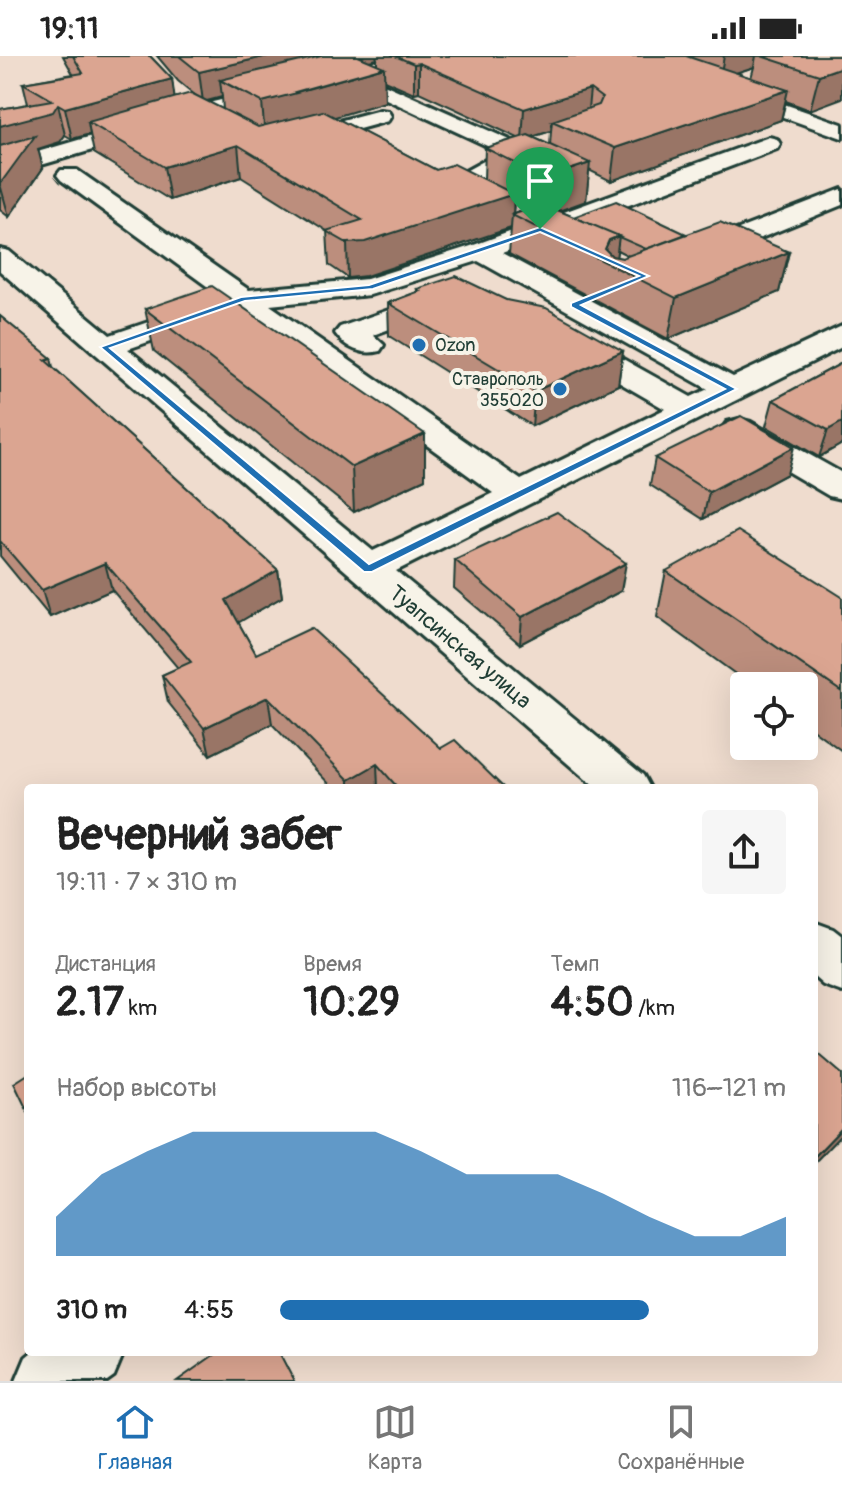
<!DOCTYPE html>
<html lang="ru">
<head>
<meta charset="utf-8">
<style>
	:root { --surface:#fff; --page:#f6f6f6; --text:#222; --muted:#767676; --line:#e0e0e0; --accent:#1f6fb2 }
	body { margin:0; font-family:Pangolin,sans-serif; background:var(--page); color:var(--text); height:100vh; display:flex; flex-direction:column; font-size:30px; white-space:nowrap }
	* { box-sizing:border-box; margin:0 }
	p { font-size:26px; color:var(--muted) }
	.icon { flex:none; width:44px; height:44px; fill:none; stroke:currentColor; stroke-width:2; stroke-linecap:round; stroke-linejoin:round }
	.map { position:relative; flex:1; overflow:hidden }
	.drawer { position:absolute; left:24px; top:728px; width:794px; height:572px; display:flex; flex-direction:column; background:var(--surface); border-radius:8px; box-shadow:0 8px 32px #0002 }
	.drawer>* { flex:none }
	.controls { position:absolute; left:730px; top:616px; display:grid; gap:16px }
	.controls a { display:grid; place-items:center; width:88px; height:88px; border-radius:8px; background:var(--surface); box-shadow:0 8px 32px #0002; font-size:40px }
	.pin { position:absolute; display:grid; place-items:center; width:68px; height:68px; color:#fff; margin:-82px -34px; border-radius:50% 50% 50% 0; rotate:-45deg; box-shadow:0 0 8px #0007 }
	.pin .icon { rotate:45deg }
	.round { display:grid; place-items:center; flex:none; width:84px; height:84px; border-radius:8px; background:var(--page) }
	.overview { display:flex; align-items:center; justify-content:space-between; height:136px; padding:0 32px }
	h1 { font-size:44px; font-weight:800; line-height:60px }
	.metrics { display:grid; grid-template-columns:repeat(3,1fr); gap:12px; height:136px; padding:8px 32px }
	.metrics div { display:grid; align-content:center }
	.metrics b { font-size:40px; font-weight:800 }
	.metrics small { font-size:22px; font-weight:400 }
	.metrics p { font-size:22px }
	.chart { height:224px; padding:16px 32px }
	.chart p { display:flex; justify-content:space-between }
	.chart svg { width:100%; height:144px; margin-top:8px; fill:var(--accent); opacity:.7 }
	ul { padding:0 32px; list-style:none; font-size:26px }
	li { display:grid; grid-template-columns:128px 96px 1fr; align-items:center; height:60px }
	li i { height:20px; border-radius:10px; background:var(--accent) }
	.status { display:flex; justify-content:space-between; align-items:center; height:56px; padding:0 40px; background:var(--surface); direction:ltr }
	.status svg { height:22px; fill:currentColor }
	.menu { display:flex; justify-content:space-around; align-items:center; height:112px; border-top:2px solid var(--line); background:var(--surface); font-size:22px; color:var(--muted) }
	.menu a { display:grid; justify-items:center; gap:4px }
	.menu .current { color:var(--accent) }
	.map>svg:first-child { display:block }
	.lines { fill:none; stroke-linecap:round; stroke-linejoin:round }
	.minor-casing { stroke:#1f3d34; stroke-width:6 }
	.minor { fill:#f7f3e8; fill-rule:evenodd }
	.wall { fill:#bc8e7d; stroke:#1f3d34; stroke-width:2; fill-rule:evenodd }
	.shaded-wall { fill:#997466; stroke:#1f3d34; stroke-width:2 }
	.building { fill:#dba591; stroke:#1f3d34; stroke-width:2 }
	.route { fill:#1f6fb2; stroke:#fff; stroke-width:2; fill-rule:evenodd }
	.poi-dot { fill:#1f6fb2; stroke:#f7f3e8; stroke-width:3 }
	.labels { text-anchor:middle; dominant-baseline:central; stroke-width:8; stroke-linejoin:round; paint-order:stroke }
	.far-poi-label { font-size:18px; fill:#1f3d34; stroke:#f7f3e8; text-anchor:start }
	.street-label { font-size:22px; fill:#1f3d34; stroke:#f7f3e8 }
</style>
</head>
<body>
<div class="status"><b>19:11</b><svg viewBox="0 0 49 12"><path d="M0 12V9h3v3zM5 12V6h3v6zM10 12V3h3v9zM15 12V0h3v12zM26 1h20v11H26zM47 4h2v5h-2z"/></svg></div>
<div class="map">
<svg width="842" height="1325" viewBox="0 0 842 1325">
	<rect width="100%" height="100%" fill="#efdcce"/>
	<filter id="ink" filterUnits="userSpaceOnUse"><feTurbulence type="fractalNoise" baseFrequency=".0125" numOctaves="2"/><feDisplacementMap in="SourceGraphic" scale="16" xChannelSelector="R" yChannelSelector="G"/><feConvolveMatrix kernelMatrix="1 2 1 2 8 2 1 2 1" color-interpolation-filters="sRGB"/></filter>
	<g filter="url(#ink)">
		<g class="lines">
			<defs>
				<g id="minor">
					<path d="M350 13 526 91 529 96 526 101 476 129 500 141 503 146 500 151C484 155 456 142 446 129L449 124 500 96 343 23 340 19 343 15Z"/>
					<polygon points="726,28 842,68 842,82 719,38 716,34 719,30"/>
					<polygon points="281,30 288,32 291,36 288,40 202,62 0,121 0,107 187,52"/>
					<polygon points="380,54 388,55 391,60 388,65 290,92 279,85 282,80"/>
					<path d="M769 81 777 83 780 88 777 93 502 197 733 321 842 270V291L396 515 643 719 650 732H596L0 215V193L9 195 110 279 222 241 61 124 57 119 61 114H77L249 234 367 223 471 190ZM478 205 708 333 691 341 580 279 569 276 558 279 554 285 558 291 665 353 521 424 270 249 370 239ZM240 254 493 437 373 495 128 293Z"/>
					<polygon points="842,133 842,149 700,207 682,207 678,201 682,195"/>
					<path d="M443 235 453 238 457 244 453 250 373 279 384 289 380 295C363 300 345 292 335 277L340 271Z"/>
					<polygon points="739,363 751,366 842,417 842,443 829,440 727,380 722,373 727,366"/>
					<polygon points="814,866 833,873 842,880 842,936 823,929 814,921"/>
					<polygon points="32,1296 124,1296 114,1320 107,1325 16,1325 26,1301"/>
				</g>
			</defs>
			<use href="#minor" class="minor-casing"/>
			<use href="#minor" class="minor"/>
		</g>
		<g class="wall">
			<path d="M63 0H150L172 23 174 42 195 39 178 25 157 0H842L810 54 786 45 781 64 611 125 589 114 586 145 559 155 573 161 686 178 789 196 779 236 668 283 509 198 511 172 366 220 348 222 329 209 327 175 241 121 170 144 94 97 90 78 72 83 65 79 60 86 38 93 43 112 9 161 0 154V53L28 48 23 27 73 18ZM377 3V8L368 5ZM754 11 751 22 736 17ZM384 24 414 37 419 36 518 82 485 92 484 123 436 114 333 61 385 46ZM222 41 223 54 206 45ZM551 75 550 89 532 81ZM514 146 528 153 513 158ZM617 194 629 200 622 202 616 201Z"/>
			<polygon points="417,233 506,244 623,295 618,329 532,370 389,280 388,247 417,236"/>
			<polygon points="145,253 425,378 425,423 354,456 154,295"/>
			<polygon points="0,260 51,302 53,311 278,514 282,541 238,566 256,598 441,692 504,732 333,732 272,668 210,699 168,646 162,619 178,612 112,534 50,561 0,500"/>
			<polygon points="842,307 842,388 819,401 766,370 773,344"/>
			<polygon points="655,402 787,418 703,463 650,429"/>
			<polygon points="455,504 621,535 520,588 454,532"/>
			<polygon points="666,515 842,541 842,695 804,667 804,630 752,630 657,561"/>
		</g>
		<g class="shaded-wall">
			<polygon points="268,0 376,0 377,3 242,36 220,24 222,41 203,46 199,16"/>
			<polygon points="724,0 756,0 754,11 720,22"/>
			<polygon points="419,7 419,36 414,37 414,8"/>
			<polygon points="384,11 385,46 265,82 262,46"/>
			<polygon points="842,11 842,42 810,54 819,19"/>
			<polygon points="172,23 176,53 88,66 90,78 72,83 65,52"/>
			<polygon points="590,33 587,63 552,65 551,75 522,84 524,53"/>
			<polygon points="788,34 781,64 611,125 615,92"/>
			<polygon points="58,48 65,79 60,86 38,93 43,112 9,161 0,128 0,70"/>
			<polygon points="238,89 241,121 170,144 164,111"/>
			<polygon points="590,107 586,145 542,161 545,122"/>
			<polygon points="514,138 513,160 512,159 511,172 366,220 348,222 347,187"/>
			<polygon points="619,180 615,211 605,193 609,184"/>
			<polygon points="789,196 779,236 668,283 676,242"/>
			<polygon points="623,295 618,329 532,370 535,335"/>
			<polygon points="842,366 842,388 819,401 828,374"/>
			<polygon points="425,378 425,423 354,456 352,411"/>
			<polygon points="794,391 787,418 703,463 709,436"/>
			<polygon points="105,507 112,534 50,561 42,534"/>
			<polygon points="626,507 621,535 520,588 522,561"/>
			<polygon points="278,514 282,541 231,571 226,544"/>
			<polygon points="268,641 272,668 210,699 204,672"/>
			<polygon points="377,708 378,732 349,732 349,724"/>
			<polygon points="842,1072 842,1078 814,1107 814,1101"/>
		</g>
		<g class="building">
			<polygon points="73,0 150,0 172,23 65,52 58,48 53,56 0,70 0,53 52,44 23,27 83,17"/>
			<polygon points="179,0 268,0 199,16"/>
			<polygon points="322,0 358,0 384,11 295,36 297,37 262,46 220,24"/>
			<polygon points="395,0 686,0 788,34 615,92 552,65 599,49 602,42 590,33 524,53 419,7 414,8"/>
			<polygon points="761,0 842,0 842,11 819,19"/>
			<polygon points="191,37 258,71 323,55 436,114 454,108 514,138 365,186 347,187 326,175 362,164 238,89 164,111 88,66"/>
			<polygon points="528,79 590,107 545,122 485,92"/>
			<polygon points="35,80 0,128 0,90"/>
			<polygon points="616,145 686,178 646,193 573,161"/>
			<polygon points="543,148 619,180 609,184 605,193 612,200 622,202 720,166 789,196 676,242 512,159"/>
			<polygon points="456,220 506,244 546,252 623,295 535,335 388,247 420,235 417,233"/>
			<polygon points="212,230 425,378 352,411 145,253"/>
			<polygon points="0,260 51,302 45,304 278,514 226,544 256,598 311,572 441,692 455,684 504,732 398,732 377,708 349,724 268,641 204,672 162,619 191,606 105,507 42,534 0,485"/>
			<polygon points="842,307 842,366 828,374 773,344"/>
			<polygon points="741,360 794,391 709,436 655,402"/>
			<polygon points="557,456 626,507 522,561 455,504"/>
			<polygon points="738,475 842,541 842,636 666,515"/>
			<polygon points="814,994 842,1018 842,1072 814,1101"/>
			<polygon points="28,1018 28,1056 14,1027"/>
			<polygon points="218,1296 279,1296 294,1325 177,1325"/>
		</g>
	</g>
	<path class="route" d="M540 171 649 220 581 249 737 333 372 516H364L100 291 241 241 369 229ZM540 176 639 220 571 247V251L725 333 369 508 110 292 245 245 373 233Z"/>
	<g class="poi-dot">
		<circle cx="419" cy="289" r="8"/>
		<circle cx="560" cy="333" r="8"/>
	</g>
	<g class="labels">
		<g class="far-poi-label">
			<text x="435" y="289">Ozon</text>
			<text x="544" y="323" text-anchor="end">Ставрополь<tspan x="544" dy="21">355020</tspan></text>
		</g>
		<g class="street-label">
			<text transform="translate(460 591) rotate(40)">Туапсинская улица</text>
		</g>
	</g>
</svg>
<div class="controls">
<a><svg class="icon" aria-label="locate" viewBox="0 0 24 24"><circle cx="12" cy="12" r="6"/><path d="M12 2v4M12 18v4M2 12h4M18 12h4"/></svg></a>
</div>
<div class="pin" style="left:540px;top:173px;background:#1e9e55"><svg class="icon" aria-label="arrive" viewBox="0 0 24 24"><path d="M6 21V4h12l-3 4 3 4H6"/></svg></div>
<section class="drawer">
<div class="overview"><div><h1>Вечерний забег</h1><p>19:11 · 7 × 310 m</p></div><a class="round"><svg class="icon" aria-label="share" viewBox="0 0 24 24"><path d="M12 15V3M7 8l5-5 5 5M5 13v7h14v-7"/></svg></a></div>
<div class="metrics">
<div><p>Дистанция</p><b>2.17<small> km</small></b></div>
<div><p>Время</p><b>10:29</b></div>
<div><p>Темп</p><b>4:50<small> /km</small></b></div>
</div>
<div class="chart"><p><span>Набор высоты</span>116–121 m</p>
<svg viewBox="0 0 160 44" preserveAspectRatio="none"><path d="M0 44V32L10 19L20 12L30 6L40 6L50 6L60 6L70 6L80 12L90 19L100 19L110 19L120 25L130 32L140 38L150 38L160 32V44z"/></svg>
</div>
<ul>
<li><b>310 m</b>4:55<i style="width:73%"></i></li>
</ul>
</section>
</div>
<nav class="menu">
<a class="current"><svg class="icon" aria-label="home" viewBox="0 0 24 24"><path d="M3 11l9-7 9 7M6 9v11h12V9"/></svg>Главная</a>
<a><svg class="icon" aria-label="map" viewBox="0 0 24 24"><path d="M3 6l6-2 6 2 6-2v14l-6 2-6-2-6 2zM9 4v14M15 6v14"/></svg>Карта</a>
<a><svg class="icon" aria-label="saved" viewBox="0 0 24 24"><path d="M7 4h10v16l-5-4-5 4z"/></svg>Сохранённые</a>
</nav>
</body>
</html>
